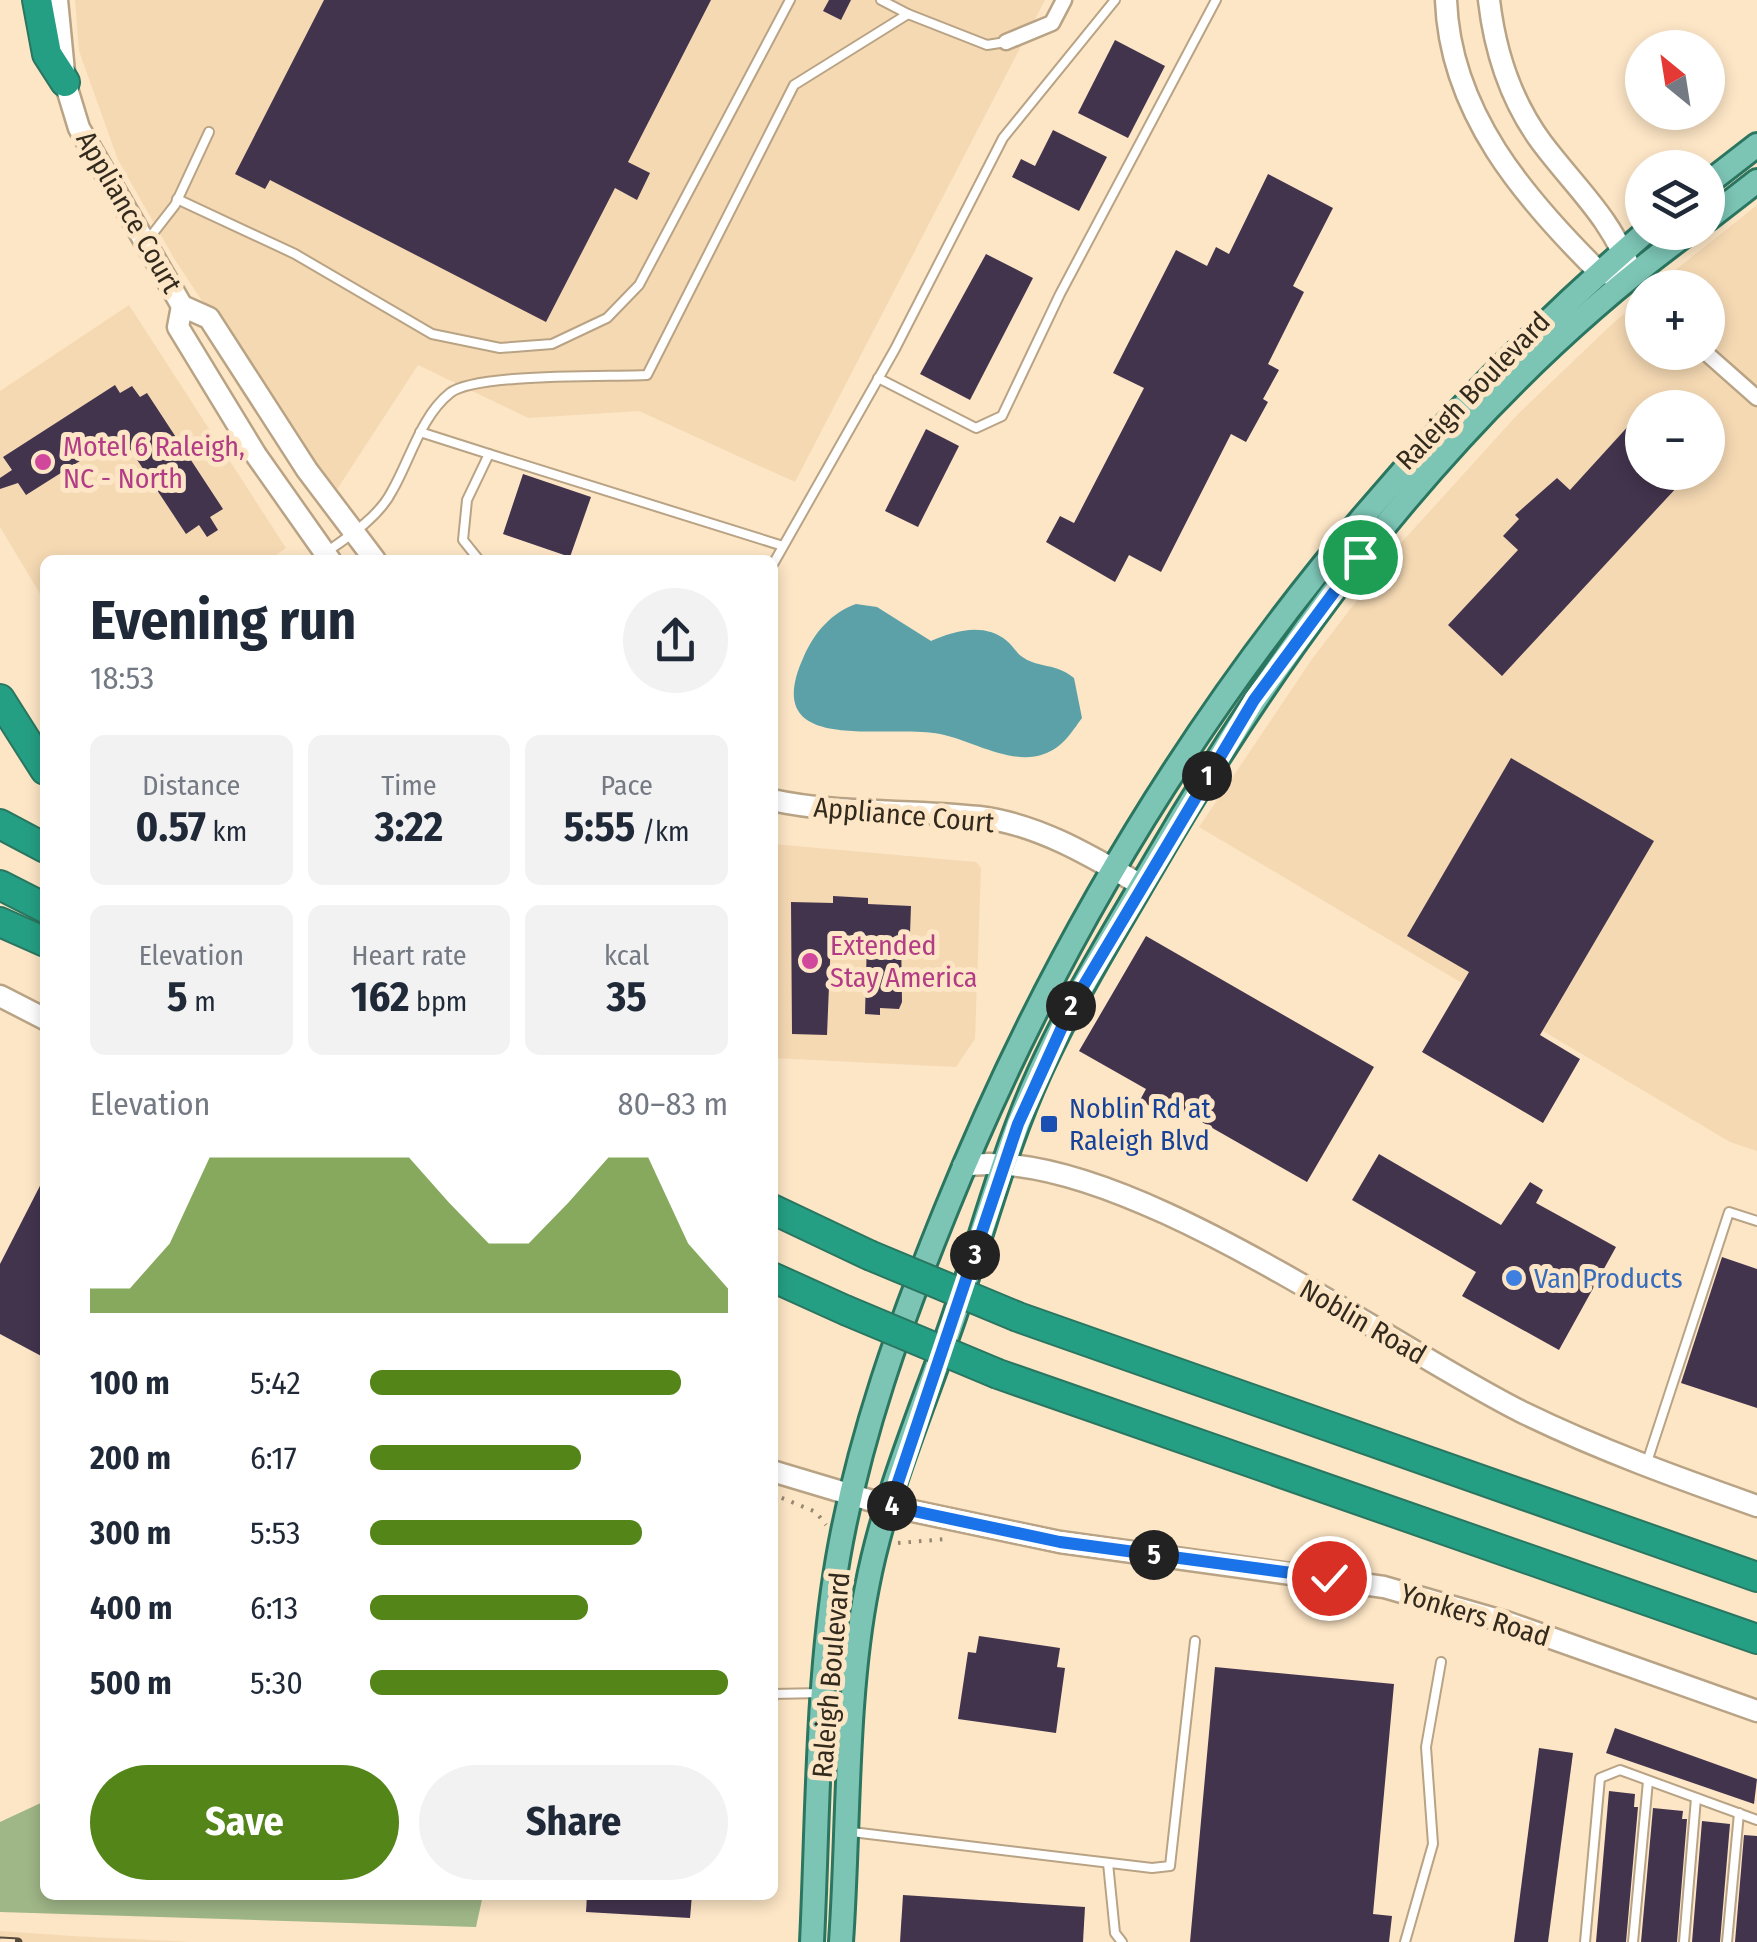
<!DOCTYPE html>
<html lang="en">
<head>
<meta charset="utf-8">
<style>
	:root { --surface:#fff; --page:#f2f2f3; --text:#1f2937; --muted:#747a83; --accent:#538519 }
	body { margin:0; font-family:"Fira Sans Condensed",sans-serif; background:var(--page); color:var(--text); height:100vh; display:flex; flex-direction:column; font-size:38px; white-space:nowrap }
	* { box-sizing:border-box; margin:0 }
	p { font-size:32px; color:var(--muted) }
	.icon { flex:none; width:55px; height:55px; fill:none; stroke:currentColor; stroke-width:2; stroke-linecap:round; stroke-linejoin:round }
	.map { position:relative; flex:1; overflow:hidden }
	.sheet { position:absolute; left:40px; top:555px; width:738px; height:1345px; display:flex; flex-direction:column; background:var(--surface); border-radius:15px; box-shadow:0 5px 15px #0003 }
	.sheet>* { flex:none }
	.needle { width:65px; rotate:330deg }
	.fabs { position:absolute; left:1625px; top:30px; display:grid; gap:20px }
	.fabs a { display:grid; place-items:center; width:100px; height:100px; border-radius:50%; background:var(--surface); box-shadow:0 5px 15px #0003; font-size:50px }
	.pin { position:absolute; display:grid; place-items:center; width:85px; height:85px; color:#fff; margin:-42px; border:5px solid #fff; border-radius:50%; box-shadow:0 2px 10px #0007 }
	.km { position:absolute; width:50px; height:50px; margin:-25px; border-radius:50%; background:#222; color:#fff; font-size:28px; line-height:50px; text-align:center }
	.round { display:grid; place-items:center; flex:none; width:105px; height:105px; border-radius:52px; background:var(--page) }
	.head { display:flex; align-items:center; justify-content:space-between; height:170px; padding:0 50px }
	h1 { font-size:55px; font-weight:700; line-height:75px }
	.stats { display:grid; grid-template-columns:repeat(3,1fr); gap:15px; height:170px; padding:10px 50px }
	.stats div { display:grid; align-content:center; border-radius:15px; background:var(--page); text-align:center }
	.stats b { font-size:42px; font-weight:700 }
	.stats small { font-size:28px; font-weight:400 }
	.stats p { font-size:28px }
	.chart { height:280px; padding:20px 50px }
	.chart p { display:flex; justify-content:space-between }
	.chart svg { width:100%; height:180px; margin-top:10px; fill:var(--accent); opacity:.7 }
	.button { display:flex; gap:20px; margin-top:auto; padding:20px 50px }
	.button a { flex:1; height:115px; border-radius:60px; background:var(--accent); color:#fff; font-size:40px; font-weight:700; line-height:115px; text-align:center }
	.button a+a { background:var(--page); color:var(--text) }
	ul { padding:0 50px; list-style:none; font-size:32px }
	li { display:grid; grid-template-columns:160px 120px 1fr; align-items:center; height:75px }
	li i { height:25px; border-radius:12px; background:var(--accent) }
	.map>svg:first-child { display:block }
	.built { fill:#f5d9b3; fill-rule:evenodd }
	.forest { fill:#9fb687 }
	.water { fill:#5ca1a8 }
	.building { fill:#43344e }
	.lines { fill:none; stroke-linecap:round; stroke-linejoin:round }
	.lane-casing { stroke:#b9a385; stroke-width:12 }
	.street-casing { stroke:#b9a385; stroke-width:19 }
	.secondary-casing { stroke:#b9a385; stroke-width:25 }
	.primary-casing { stroke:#2a7660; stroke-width:28 }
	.highway-casing { stroke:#2a7660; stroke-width:32 }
	.path { stroke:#978771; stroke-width:4; stroke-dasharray:2.5 8; stroke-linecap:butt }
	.lane { stroke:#fff; stroke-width:8 }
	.street { stroke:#fff; stroke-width:14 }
	.secondary { stroke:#fff; stroke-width:20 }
	.primary { stroke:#7cc5b5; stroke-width:22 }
	.highway { stroke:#259f83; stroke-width:28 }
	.rail-casing { stroke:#554a3a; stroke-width:9 }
	.rail { stroke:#fde6c6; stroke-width:5; stroke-dasharray:15; stroke-linecap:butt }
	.highway-bridge-casing { stroke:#2a7660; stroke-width:32; stroke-linecap:butt }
	.highway-bridge { stroke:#259f83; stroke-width:28 }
	.route-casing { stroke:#fff; stroke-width:20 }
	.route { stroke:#1a73e8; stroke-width:12 }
	.hotel-dot { fill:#d1479c; stroke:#fde6c6; stroke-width:4 }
	.transit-dot { fill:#1a4fb4; stroke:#fde6c6; stroke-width:4 }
	.shop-dot { fill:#3f7fe0; stroke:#fde6c6; stroke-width:4 }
	.labels { text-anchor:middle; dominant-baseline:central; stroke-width:10; stroke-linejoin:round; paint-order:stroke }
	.street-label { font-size:28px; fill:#332a1e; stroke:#fde6c6 }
	.hotel-label { font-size:28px; fill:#b23c85; stroke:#fde6c6; text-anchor:start }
	.transit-label { font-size:28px; fill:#164399; stroke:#fde6c6; text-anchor:start }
	.shop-label { font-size:28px; fill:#366cbe; stroke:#fde6c6; text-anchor:start }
</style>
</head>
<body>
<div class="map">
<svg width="1757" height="1942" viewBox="0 0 1757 1942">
	<rect width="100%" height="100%" fill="#fde6c6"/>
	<g class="built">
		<polygon points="75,0 1045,0 795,482 639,411 528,418 418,365 332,497 175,260 118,160 79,51"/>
		<path d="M1757 205V1151L1730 1142 1199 827 1312 659 1401 543 1518 414 1610 326 1642 298V352H1708V288L1654 287ZM1642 408H1708V472H1642Z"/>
		<polygon points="129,305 286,548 269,560 45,560 45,602 0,527 0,391"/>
		<polygon points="773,844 976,862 981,868 975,1039 956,1067 773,1058"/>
		<polygon points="0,1931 72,1936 191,1942 0,1942"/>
	</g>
	<polygon class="forest" points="45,1801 45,1895 483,1895 476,1927 0,1912 0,1822"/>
	<path class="water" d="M856 604 877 607 931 641C955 631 984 622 1007 641 1013 646 1017 654 1024 658 1039 668 1056 663 1074 678L1082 718C1071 733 1062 748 1044 754 1011 766 971 740 940 734 884 723 757 758 804 656 815 632 831 613 856 604Z"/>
	<g class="building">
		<polygon points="324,0 711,0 628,162 650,173 637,200 615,188 546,322 270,180 265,189 235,174"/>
		<polygon points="829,0 851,0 841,20 823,11"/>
		<polygon points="1115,40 1165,66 1128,138 1078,113"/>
		<polygon points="1053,130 1107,157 1079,211 1012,177 1021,159 1035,166"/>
		<polygon points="1268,174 1333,208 1293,286 1304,292 1268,364 1279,370 1263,399 1268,402 1246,442 1231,434 1161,572 1129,555 1115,582 1046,542 1060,516 1074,523 1144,388 1113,373 1176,250 1207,266 1216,247 1229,254"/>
		<polygon points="986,254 1033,278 970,400 920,374"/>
		<polygon points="115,385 120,393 132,386 140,397 147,393 223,509 210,517 218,530 207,537 199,525 186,534 126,443 107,455 102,447 26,495 18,483 0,489 0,478 12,470 3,457"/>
		<polygon points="1642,411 1642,472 1691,472 1502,676 1448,625 1518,550 1503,536 1519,519 1515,515 1557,478 1570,490"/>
		<polygon points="926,429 959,446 918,527 885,511"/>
		<polygon points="523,474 591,497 570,557 503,534"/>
		<polygon points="1511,758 1654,841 1540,1035 1580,1059 1543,1123 1422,1052 1469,972 1407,936"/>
		<polygon points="833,896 868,898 868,904 911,906 910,934 901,934 902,1002 899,1009 880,1008 880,1015 865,1014 867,939 831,938 827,1035 792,1034 791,902 833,903"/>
		<polygon points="1146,936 1374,1067 1307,1182 1172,1105 1166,1116 1140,1100 1146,1089 1079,1051"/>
		<polygon points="1379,1154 1501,1225 1530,1182 1543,1190 1536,1203 1616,1247 1559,1350 1462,1296 1476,1272 1352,1200"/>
		<polygon points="45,1176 45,1358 0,1334 0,1264"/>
		<polygon points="1722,1257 1757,1269 1757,1408 1681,1383"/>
		<polygon points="979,1636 1060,1648 1057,1667 1065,1668 1056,1733 958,1719 968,1652 976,1653"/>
		<polygon points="1215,1667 1394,1684 1373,1914 1392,1916 1389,1942 1190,1942"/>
		<polygon points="1615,1728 1757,1779 1754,1804 1606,1753"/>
		<polygon points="1539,1748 1573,1753 1548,1942 1514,1942"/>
		<polygon points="1609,1791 1635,1794 1634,1807 1638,1807 1626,1942 1596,1942"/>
		<polygon points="1653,1808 1683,1811 1682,1819 1687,1819 1677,1942 1641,1942"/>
		<polygon points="1702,1821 1730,1824 1720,1942 1692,1942"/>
		<polygon points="1744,1835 1757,1836 1757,1942 1735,1942"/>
		<polygon points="587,1895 692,1895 690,1918 586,1912"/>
		<polygon points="903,1895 1085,1907 1083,1942 900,1942"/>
	</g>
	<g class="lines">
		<defs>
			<g id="lane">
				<polyline points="881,0 908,14"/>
				<polyline points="177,199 295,254 432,334 500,348 552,344 607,318 639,285 790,0"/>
				<polyline points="147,241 175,205 209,132"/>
				<polyline points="878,378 976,428 1002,416 1060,294 1216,0"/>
				<polyline points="420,432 489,454 467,500 463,540 479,560"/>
				<polyline points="489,454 783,546"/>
				<path d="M325 553C348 537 379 517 392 491 410 460 421 416 450 393 476 373 609 377 647 375L794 85 908 14 987 45 1006 42"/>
				<polyline points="772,566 895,349 1003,138 1115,0"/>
				<polyline points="1647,1462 1729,1212 1757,1221"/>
				<polyline points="772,1694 822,1693"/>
				<polyline points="852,1832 1152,1868 1170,1866 1195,1641"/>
				<polyline points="1108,1863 1115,1933 1122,1942"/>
				<polyline points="1405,1942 1433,1844 1426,1747 1441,1662"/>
				<polyline points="1585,1942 1600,1778 1620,1770 1757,1820"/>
				<polyline points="1633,1942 1648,1781"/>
				<polyline points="1684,1942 1696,1798"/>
				<polyline points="1727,1942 1739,1813"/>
			</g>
			<g id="street">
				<polyline points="1006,42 1052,23 1064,0"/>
				<polyline points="1705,352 1757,398"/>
			</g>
			<g id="secondary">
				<polyline points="57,0 65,82 79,128 182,306 209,318 307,470 375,560"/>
				<path d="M1446 0C1450 112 1524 198 1600 273L1633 275C1608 214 1580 193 1542 143 1511 101 1495 52 1489 0"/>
				<polyline points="182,306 178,327 256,455 330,560"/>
				<path d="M772 800C841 815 910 809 979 817 1038 824 1091 856 1141 885"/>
				<polyline points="0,996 45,1019"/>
				<path d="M963 1166C1113 1141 1386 1345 1524 1413 1600 1450 1678 1478 1757 1506"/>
				<polyline points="772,1471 889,1506 1060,1542 1384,1587 1506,1622 1757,1711"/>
			</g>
			<g id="primary">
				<polyline points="1708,183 1757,145"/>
				<polyline points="1708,219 1757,181"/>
				<path d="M812 1942C818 1817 817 1681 838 1558 859 1437 900 1323 946 1210 1100 829 1335 501 1646 232"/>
				<path d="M841 1942C849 1828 845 1698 867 1587 884 1497 922 1409 952 1323 979 1245 1000 1164 1032 1089 1066 1010 1111 937 1155 862 1292 626 1466 395 1689 232"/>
			</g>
			<g id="highway">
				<polyline points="37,0 47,54 65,82"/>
				<polyline points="0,699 45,770"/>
				<polyline points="0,824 45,848"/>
				<polyline points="0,885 45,908"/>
				<polyline points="0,922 45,942"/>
				<polyline points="772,1209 869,1255"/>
				<polyline points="772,1277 845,1310"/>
				<polyline points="1018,1317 1757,1577"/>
				<polyline points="998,1374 1757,1639"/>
			</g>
		</defs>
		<use href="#lane" class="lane-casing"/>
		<use href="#street" class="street-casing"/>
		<use href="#secondary" class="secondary-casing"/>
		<use href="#primary" class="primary-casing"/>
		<use href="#highway" class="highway-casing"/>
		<g class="path">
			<polyline points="772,1494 816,1512 826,1525"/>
			<polyline points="898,1543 946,1539"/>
		</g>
		<use href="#lane" class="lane"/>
		<use href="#street" class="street"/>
		<use href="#secondary" class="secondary"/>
		<use href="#primary" class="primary"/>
		<use href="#highway" class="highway"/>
		<defs>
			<polyline id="rail" points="0,1941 18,1942"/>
		</defs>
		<use href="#rail" class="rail-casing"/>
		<use href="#rail" class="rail"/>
		<defs>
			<g id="highway-bridge">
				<polyline points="869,1255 1018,1317"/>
				<polyline points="845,1310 998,1374"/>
			</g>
		</defs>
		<use href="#highway-bridge" class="highway-bridge-casing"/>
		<use href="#highway-bridge" class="highway-bridge"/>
	</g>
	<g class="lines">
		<defs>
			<polyline id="route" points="1329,1578 1060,1542 890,1506 1018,1124 1072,1005 1254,700 1360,557"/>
		</defs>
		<use href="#route" class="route-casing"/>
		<use href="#route" class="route"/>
	</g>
	<g class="hotel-dot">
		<circle cx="43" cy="462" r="10"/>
		<circle cx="810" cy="961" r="10"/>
	</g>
	<rect class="transit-dot" x="1039" y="1114" width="20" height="20" rx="5"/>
	<circle class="shop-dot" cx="1514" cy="1278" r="10"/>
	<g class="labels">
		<g class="street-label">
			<text transform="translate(129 212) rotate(60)">Appliance Court</text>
			<text transform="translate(1473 391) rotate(-46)">Raleigh Boulevard</text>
			<text transform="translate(904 815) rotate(5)">Appliance Court</text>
			<text transform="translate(1363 1322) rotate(30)">Noblin Road</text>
			<text transform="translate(1475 1615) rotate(17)">Yonkers Road</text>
			<text transform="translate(831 1675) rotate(-85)">Raleigh Boulevard</text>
		</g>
		<g class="hotel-label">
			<text x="63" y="446">Motel 6 Raleigh,<tspan x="63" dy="32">NC - North</tspan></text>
			<text x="830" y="945">Extended<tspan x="830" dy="32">Stay America</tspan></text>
		</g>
		<g class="transit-label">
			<text x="1069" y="1108">Noblin Rd at<tspan x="1069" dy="32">Raleigh Blvd</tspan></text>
		</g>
		<g class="shop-label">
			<text x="1534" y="1278">Van Products</text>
		</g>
	</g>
</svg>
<div class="fabs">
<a><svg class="needle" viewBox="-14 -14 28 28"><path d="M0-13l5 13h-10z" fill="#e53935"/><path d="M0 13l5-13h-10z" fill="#747a83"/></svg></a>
<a><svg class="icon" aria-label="layers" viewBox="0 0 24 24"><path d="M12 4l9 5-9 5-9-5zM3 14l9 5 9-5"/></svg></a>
<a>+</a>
<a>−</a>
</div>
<div class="pin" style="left:1360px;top:557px;background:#1e9e55"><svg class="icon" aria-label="arrive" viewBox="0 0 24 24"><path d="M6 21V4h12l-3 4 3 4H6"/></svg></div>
<div class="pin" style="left:1329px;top:1578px;background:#d93025"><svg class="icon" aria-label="check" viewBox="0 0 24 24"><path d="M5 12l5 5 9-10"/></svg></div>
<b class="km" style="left:1207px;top:776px">1</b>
<b class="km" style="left:1071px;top:1006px">2</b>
<b class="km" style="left:975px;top:1255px">3</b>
<b class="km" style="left:892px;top:1506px">4</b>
<b class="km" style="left:1154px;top:1555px">5</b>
<section class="sheet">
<div class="head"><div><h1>Evening run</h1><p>18:53</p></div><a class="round"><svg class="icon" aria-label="share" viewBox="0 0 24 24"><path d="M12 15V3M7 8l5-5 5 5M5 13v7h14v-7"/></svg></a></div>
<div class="stats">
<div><p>Distance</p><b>0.57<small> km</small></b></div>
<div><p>Time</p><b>3:22</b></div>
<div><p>Pace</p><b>5:55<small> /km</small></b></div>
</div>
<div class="stats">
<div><p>Elevation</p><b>5<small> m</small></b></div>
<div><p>Heart rate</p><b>162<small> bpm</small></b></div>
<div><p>kcal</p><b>35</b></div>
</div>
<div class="chart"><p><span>Elevation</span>80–83 m</p>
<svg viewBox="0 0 160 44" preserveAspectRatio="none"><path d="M0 44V38L10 38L20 27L30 6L40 6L50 6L60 6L70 6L80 6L90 17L100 27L110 27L120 17L130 6L140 6L150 27L160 38V44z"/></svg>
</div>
<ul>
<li><b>100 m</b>5:42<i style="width:87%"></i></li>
<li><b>200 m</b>6:17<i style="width:59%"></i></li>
<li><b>300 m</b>5:53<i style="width:76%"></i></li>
<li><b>400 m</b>6:13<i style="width:61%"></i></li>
<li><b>500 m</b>5:30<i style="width:100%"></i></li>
</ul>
<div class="button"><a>Save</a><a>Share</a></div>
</section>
</div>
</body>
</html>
